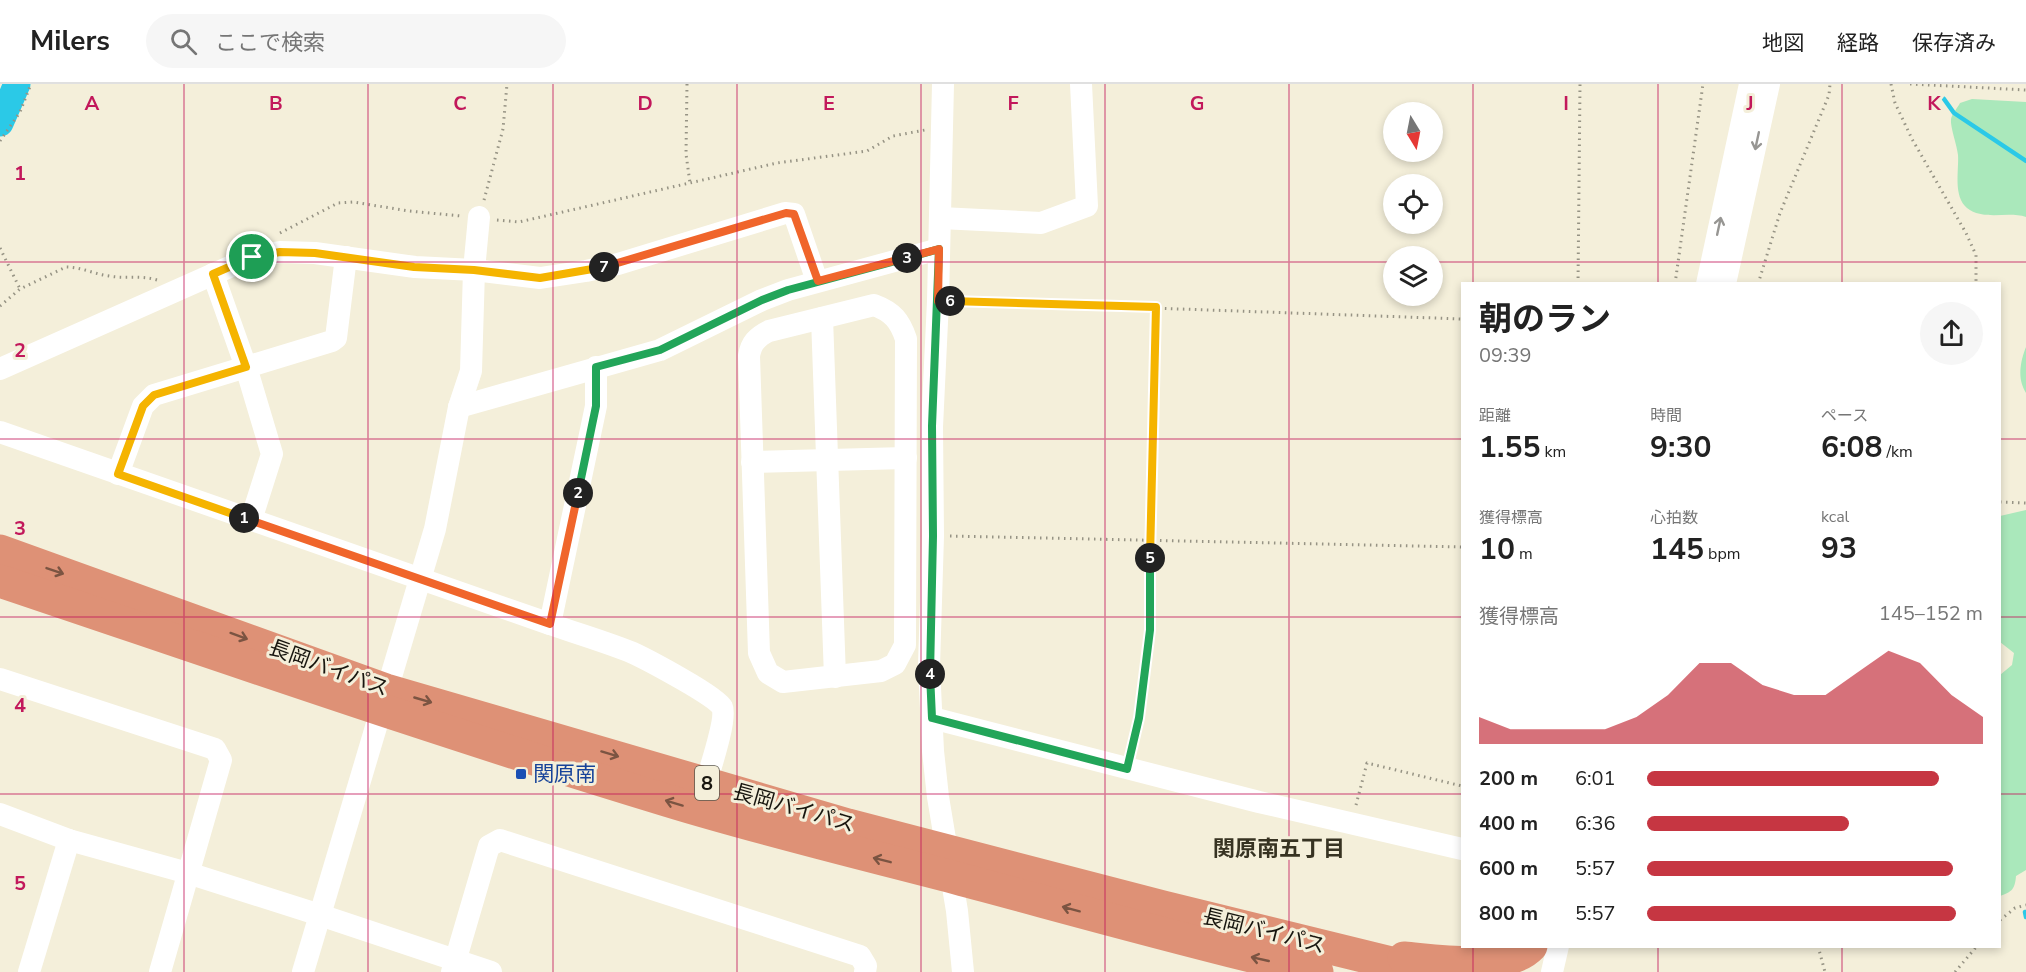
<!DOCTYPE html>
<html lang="ja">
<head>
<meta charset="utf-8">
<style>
	:root { --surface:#fff; --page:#f6f6f6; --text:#222; --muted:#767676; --line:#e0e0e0; --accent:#c63642 }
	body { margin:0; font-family:"Nunito Sans","Noto Sans JP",sans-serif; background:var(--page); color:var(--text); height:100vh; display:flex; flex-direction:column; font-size:22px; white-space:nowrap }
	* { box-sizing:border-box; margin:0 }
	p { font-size:20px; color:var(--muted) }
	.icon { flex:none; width:33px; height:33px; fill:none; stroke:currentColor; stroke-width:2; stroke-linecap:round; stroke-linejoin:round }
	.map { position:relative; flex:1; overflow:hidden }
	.panel { position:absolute; left:1461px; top:198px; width:540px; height:666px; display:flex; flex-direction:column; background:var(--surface); border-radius:0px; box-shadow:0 3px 9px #0003 }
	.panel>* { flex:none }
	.needle { width:39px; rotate:170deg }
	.controls { position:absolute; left:1383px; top:18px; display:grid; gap:12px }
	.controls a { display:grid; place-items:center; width:60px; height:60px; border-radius:50%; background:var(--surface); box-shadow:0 3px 9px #0003; font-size:30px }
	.pin { position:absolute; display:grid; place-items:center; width:51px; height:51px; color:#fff; margin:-26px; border:3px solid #fff; border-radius:50%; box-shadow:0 2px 6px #0007 }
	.km { position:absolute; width:30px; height:30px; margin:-15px; border-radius:50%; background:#222; color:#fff; font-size:16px; line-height:30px; text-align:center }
	.round { display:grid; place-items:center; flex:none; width:63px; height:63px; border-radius:32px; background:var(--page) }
	.summary { display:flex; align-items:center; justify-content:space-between; height:102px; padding:0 18px }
	h1 { font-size:33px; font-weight:700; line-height:45px }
	.figures { display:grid; grid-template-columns:repeat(3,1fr); gap:9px; height:102px; padding:6px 18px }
	.figures div { display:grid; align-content:center }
	.figures b { font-size:30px; font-weight:700 }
	.figures small { font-size:16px; font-weight:400 }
	.figures p { font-size:16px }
	.chart { height:168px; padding:12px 18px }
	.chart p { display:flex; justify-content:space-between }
	.chart svg { width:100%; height:108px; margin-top:6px; fill:var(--accent); opacity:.7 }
	ul { padding:0 18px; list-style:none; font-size:20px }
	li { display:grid; grid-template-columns:96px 72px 1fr; align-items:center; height:45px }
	li i { height:15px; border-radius:8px; background:var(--accent) }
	header { display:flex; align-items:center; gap:36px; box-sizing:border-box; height:84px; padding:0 30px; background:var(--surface); border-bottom:2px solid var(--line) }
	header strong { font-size:28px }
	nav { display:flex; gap:33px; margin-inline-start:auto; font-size:21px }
	.search { width:420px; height:54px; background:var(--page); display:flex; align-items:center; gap:15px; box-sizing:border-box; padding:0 21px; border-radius:33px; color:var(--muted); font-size:22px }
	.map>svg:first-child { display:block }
	.green { fill:#aae8bb }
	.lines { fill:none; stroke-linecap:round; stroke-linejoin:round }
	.stream { stroke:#2bc9e7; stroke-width:4.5 }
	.river { stroke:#2bc9e7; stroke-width:27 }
	.path { stroke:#969384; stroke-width:3; stroke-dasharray:1.5 4.5; stroke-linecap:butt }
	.minor { stroke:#fff; stroke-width:22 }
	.highway { stroke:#de9176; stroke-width:33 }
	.oneway { stroke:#979693 }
	.oneway2 { stroke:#7b5442 }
	.split-1-casing { stroke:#fff; stroke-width:12 }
	.split-2-casing { stroke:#fff; stroke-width:12 }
	.split-3-casing { stroke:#fff; stroke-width:12 }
	.split-4-casing { stroke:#fff; stroke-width:12 }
	.split-5-casing { stroke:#fff; stroke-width:12 }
	.split-6-casing { stroke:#fff; stroke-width:12 }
	.split-7-casing { stroke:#fff; stroke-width:12 }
	.split-8-casing { stroke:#fff; stroke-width:12 }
	.split-1 { stroke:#f5b400; stroke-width:8 }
	.split-2 { stroke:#f0652b; stroke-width:8 }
	.split-3 { stroke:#22a559; stroke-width:8 }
	.split-4 { stroke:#22a559; stroke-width:8 }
	.split-5 { stroke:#22a559; stroke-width:8 }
	.split-6 { stroke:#f5b400; stroke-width:8 }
	.split-7 { stroke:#f0652b; stroke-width:8 }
	.split-8 { stroke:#f5b400; stroke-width:8 }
	.grid { fill:none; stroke:#c2185b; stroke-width:1.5; stroke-opacity:0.55 }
	.transit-dot { fill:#1a4fb4; stroke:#f4efda; stroke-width:2 }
	.labels { text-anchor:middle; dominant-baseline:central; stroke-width:6; stroke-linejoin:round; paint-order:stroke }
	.shield { fill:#f4efda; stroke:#5a574c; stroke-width:1.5 }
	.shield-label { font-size:20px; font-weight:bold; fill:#18160f }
	.street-label { font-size:21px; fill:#18160f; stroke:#f4efda }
	.transit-label { font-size:21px; fill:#164399; stroke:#f4efda; text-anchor:start }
	.neighbourhood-label { font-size:22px; font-weight:bold; fill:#373322; stroke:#f4efda }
	.grid-label { font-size:20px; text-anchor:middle; font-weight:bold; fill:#c2185b; stroke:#f4efda; stroke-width:6; stroke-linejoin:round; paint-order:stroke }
</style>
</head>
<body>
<header>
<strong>Milers</strong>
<div class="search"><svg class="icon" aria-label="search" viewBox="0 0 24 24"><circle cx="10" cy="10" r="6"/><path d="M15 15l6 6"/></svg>ここで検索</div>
<nav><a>地図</a><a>経路</a><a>保存済み</a></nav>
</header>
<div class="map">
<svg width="2026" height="888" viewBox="0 0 2026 888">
	<rect width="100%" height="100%" fill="#f4efda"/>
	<g class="green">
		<path d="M1972 15 2026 18V133C2008 127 1983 137 1967 124 1953 112 1959 87 1958 71 1957 61 1950 43 1951 35 1952 30 1958 23 1960 19Z"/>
		<path d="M2026 263V309C2017 295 2020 278 2026 263Z"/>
		<path d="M2026 426V786L2016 792C2015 805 2012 808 2000 812V591L2012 581 2014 569 2000 558V432Z"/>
	</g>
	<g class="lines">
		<g class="stream">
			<polyline points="1944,15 1954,29 2026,77"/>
			<polyline points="2025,828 2026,833"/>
		</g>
		<polyline class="river" points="0,39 17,0"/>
		<g class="path">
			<polyline points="687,0 686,70 690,99"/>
			<polyline points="1891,0 1895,19 1912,55 1966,149 1976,171 1976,200"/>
			<polyline points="1910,0 2026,6"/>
			<polyline points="0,57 20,28 31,0"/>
			<polyline points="484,116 503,45 507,0"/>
			<polyline points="497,136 519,138 777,79 867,67 893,52 925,46"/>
			<polyline points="280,149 338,119 353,118 409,127 461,132"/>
			<polyline points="0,164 20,205"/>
			<polyline points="1578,200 1580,0"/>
			<polyline points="1675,200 1703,0"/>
			<polyline points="1758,200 1780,129 1829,11 1830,0"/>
			<polyline points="955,217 1462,235"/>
			<path d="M0 222 20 205 66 183C81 183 94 190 109 192 125 195 141 191 157 196"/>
			<polyline points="2000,418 2026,419"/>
			<polyline points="950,452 1462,463"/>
			<polyline points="1132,666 1139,634 1150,546 1156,224"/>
			<polyline points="1356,721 1367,679 1462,702"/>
			<polyline points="2000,836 2015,824 2026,821"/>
			<polyline points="1818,862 1825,888"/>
			<polyline points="1955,888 1977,862"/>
		</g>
		<g class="minor">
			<polyline points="943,0 938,217 932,343 933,452 929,582 933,667 938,713 957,827 963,888"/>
			<polyline points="940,134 1041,139 1087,122 1081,0"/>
			<polyline points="213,190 246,283 272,370 251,436"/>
			<polyline points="1707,200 1750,0"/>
			<polyline points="1725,200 1769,0"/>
			<path d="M874 221C893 228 900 237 906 255L905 561 895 580 881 587 783 598 768 589 759 569 749 272C751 259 757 253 769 247Z"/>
			<polyline points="822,234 835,593"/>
			<polyline points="0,285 252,173 280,168 315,169 415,183 474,186 540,194 586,187 618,180 785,129 794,130 817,197"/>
			<polyline points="459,323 660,266 762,216 788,206 939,165"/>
			<polyline points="0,348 550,540 596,322 596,283"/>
			<polyline points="752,378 906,374"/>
			<polyline points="118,390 143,322 154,311 332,257 336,254 346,173"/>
			<path d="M550 540C578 550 606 558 633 569 646 575 718 613 722 623 727 634 710 685 706 699"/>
			<polyline points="0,595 215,665 221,676 160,888"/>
			<polyline points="932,634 1259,718 1462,765"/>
			<polyline points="0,730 69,756 188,789 320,831 491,888"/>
			<polyline points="29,888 69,756"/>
			<polyline points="303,888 435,445 459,323 471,287 474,186 479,133"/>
			<polyline points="452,888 489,762 500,756 860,872 866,882 865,888"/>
			<polyline points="1552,888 1558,862"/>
		</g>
		<g class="highway">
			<polyline points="0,467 386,606 848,741 1163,823 1428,888"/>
			<path d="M0 497C223 572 444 649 669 717 764 746 860 769 956 794 1076 826 1196 860 1317 888"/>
			<path d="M1404 874C1439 877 1506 888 1531 862"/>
		</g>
	</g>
	<defs><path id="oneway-shaft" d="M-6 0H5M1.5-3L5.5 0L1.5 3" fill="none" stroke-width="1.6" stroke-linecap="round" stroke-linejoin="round" transform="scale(1.5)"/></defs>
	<g class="oneway">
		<use href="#oneway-shaft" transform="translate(1757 57) rotate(102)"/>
		<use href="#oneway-shaft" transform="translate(1719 142) rotate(-78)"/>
	</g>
	<g class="oneway2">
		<use href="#oneway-shaft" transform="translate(55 487) rotate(19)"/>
		<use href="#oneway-shaft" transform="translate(239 552) rotate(20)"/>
		<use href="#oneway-shaft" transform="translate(423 616) rotate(16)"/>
		<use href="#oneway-shaft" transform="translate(610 670) rotate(17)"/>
		<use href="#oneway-shaft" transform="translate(674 719) rotate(-163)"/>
		<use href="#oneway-shaft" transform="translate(882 776) rotate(-166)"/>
		<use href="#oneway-shaft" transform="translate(1071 825) rotate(-165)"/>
		<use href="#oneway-shaft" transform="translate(1260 875) rotate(-167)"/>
	</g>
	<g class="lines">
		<defs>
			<polyline id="split-1" points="244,434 118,390 143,322 154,311 246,283 213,190 252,173"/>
			<polyline id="split-2" points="244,434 550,540 578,409"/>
			<polyline id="split-3" points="578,409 596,322 596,283 660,266 762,216 788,206 907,174"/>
			<polyline id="split-4" points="907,174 939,165 932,342 933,452 930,590"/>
			<polyline id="split-5" points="930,590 932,634 1127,685 1139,634 1150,546 1150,474"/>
			<polyline id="split-6" points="950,217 1156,223 1150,474"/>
			<polyline id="split-7" points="604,183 786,129 794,130 818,197 939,165 938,217 950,217"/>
			<polyline id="split-8" points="252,173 280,168 315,169 414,183 474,186 540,194 604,183"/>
		</defs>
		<use href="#split-1" class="split-1-casing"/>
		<use href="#split-2" class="split-2-casing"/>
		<use href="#split-3" class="split-3-casing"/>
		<use href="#split-4" class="split-4-casing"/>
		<use href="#split-5" class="split-5-casing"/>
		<use href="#split-6" class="split-6-casing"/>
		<use href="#split-7" class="split-7-casing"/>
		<use href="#split-8" class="split-8-casing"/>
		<use href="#split-1" class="split-1"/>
		<use href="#split-2" class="split-2"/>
		<use href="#split-3" class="split-3"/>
		<use href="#split-4" class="split-4"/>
		<use href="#split-5" class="split-5"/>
		<use href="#split-6" class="split-6"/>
		<use href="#split-7" class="split-7"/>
		<use href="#split-8" class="split-8"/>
	</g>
	<path class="grid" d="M184 0V888M368 0V888M553 0V888M737 0V888M921 0V888M1105 0V888M1289 0V888M1473 0V200M1658 0V200M1842 0V200M0 178H1394M1432 178H2026M0 355H1462M2000 355H2026M0 533H1462M2000 533H2026M0 710H1462M2000 710H2026M1473 862V888M1658 862V888M1842 862V888"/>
	<rect class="transit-dot" x="515" y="684" width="12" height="12" rx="3"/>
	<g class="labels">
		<rect class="shield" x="695" y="682" width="24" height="34" rx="4.5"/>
		<g class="shield-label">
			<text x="707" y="699">8</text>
		</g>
		<g class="street-label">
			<text transform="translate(329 584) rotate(20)">長岡バイパス</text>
			<text transform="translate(794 724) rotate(16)">長岡バイパス</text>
			<text transform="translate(1264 847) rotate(14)">長岡バイパス</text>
		</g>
		<g class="transit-label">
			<text x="533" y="690">関原南</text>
		</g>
		<g class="neighbourhood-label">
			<text x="1279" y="765">関原南五丁目</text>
		</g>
	</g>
	<g class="grid-label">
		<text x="92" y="26">A</text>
		<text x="276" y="26">B</text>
		<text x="460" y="26">C</text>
		<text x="645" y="26">D</text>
		<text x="829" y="26">E</text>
		<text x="1013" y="26">F</text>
		<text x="1197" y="26">G</text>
		<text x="1566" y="26">I</text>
		<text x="1750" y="26">J</text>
		<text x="1934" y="26">K</text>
		<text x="20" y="96">1</text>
		<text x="20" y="273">2</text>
		<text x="20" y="451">3</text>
		<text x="20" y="628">4</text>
		<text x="20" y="806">5</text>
	</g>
</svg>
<div class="controls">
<a><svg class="needle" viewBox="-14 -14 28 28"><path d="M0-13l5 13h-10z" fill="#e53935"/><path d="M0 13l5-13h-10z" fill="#767676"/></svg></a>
<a><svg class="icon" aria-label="locate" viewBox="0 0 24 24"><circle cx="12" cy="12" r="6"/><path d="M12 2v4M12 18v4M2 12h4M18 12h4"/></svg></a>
<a><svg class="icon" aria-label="layers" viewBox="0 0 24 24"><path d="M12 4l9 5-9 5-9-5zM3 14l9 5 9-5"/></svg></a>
</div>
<div class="pin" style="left:252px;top:173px;background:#1e9e55"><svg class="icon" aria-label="arrive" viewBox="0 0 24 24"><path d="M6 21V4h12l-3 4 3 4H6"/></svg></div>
<b class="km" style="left:244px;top:434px">1</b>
<b class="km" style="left:578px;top:409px">2</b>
<b class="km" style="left:907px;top:174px">3</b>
<b class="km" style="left:930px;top:590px">4</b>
<b class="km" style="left:1150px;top:474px">5</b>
<b class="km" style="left:950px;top:217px">6</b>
<b class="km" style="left:604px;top:183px">7</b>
<section class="panel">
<div class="summary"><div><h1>朝のラン</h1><p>09:39</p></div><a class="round"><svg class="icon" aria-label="share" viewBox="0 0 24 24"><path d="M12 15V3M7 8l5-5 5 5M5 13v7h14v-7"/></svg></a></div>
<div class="figures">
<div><p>距離</p><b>1.55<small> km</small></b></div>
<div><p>時間</p><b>9:30</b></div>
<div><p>ペース</p><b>6:08<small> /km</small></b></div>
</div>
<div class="figures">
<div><p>獲得標高</p><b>10<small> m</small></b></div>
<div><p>心拍数</p><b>145<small> bpm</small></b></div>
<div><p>kcal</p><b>93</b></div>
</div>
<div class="chart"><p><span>獲得標高</span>145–152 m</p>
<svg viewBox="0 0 160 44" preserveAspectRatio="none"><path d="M0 44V33L10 38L20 38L30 38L40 38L50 33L60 24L70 11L80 11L90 20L100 24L110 24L120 15L130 6L140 11L150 24L160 33V44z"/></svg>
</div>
<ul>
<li><b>200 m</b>6:01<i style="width:87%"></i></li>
<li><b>400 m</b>6:36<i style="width:60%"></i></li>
<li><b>600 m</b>5:57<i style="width:91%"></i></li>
<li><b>800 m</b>5:57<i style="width:92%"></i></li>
</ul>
</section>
</div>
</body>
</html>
